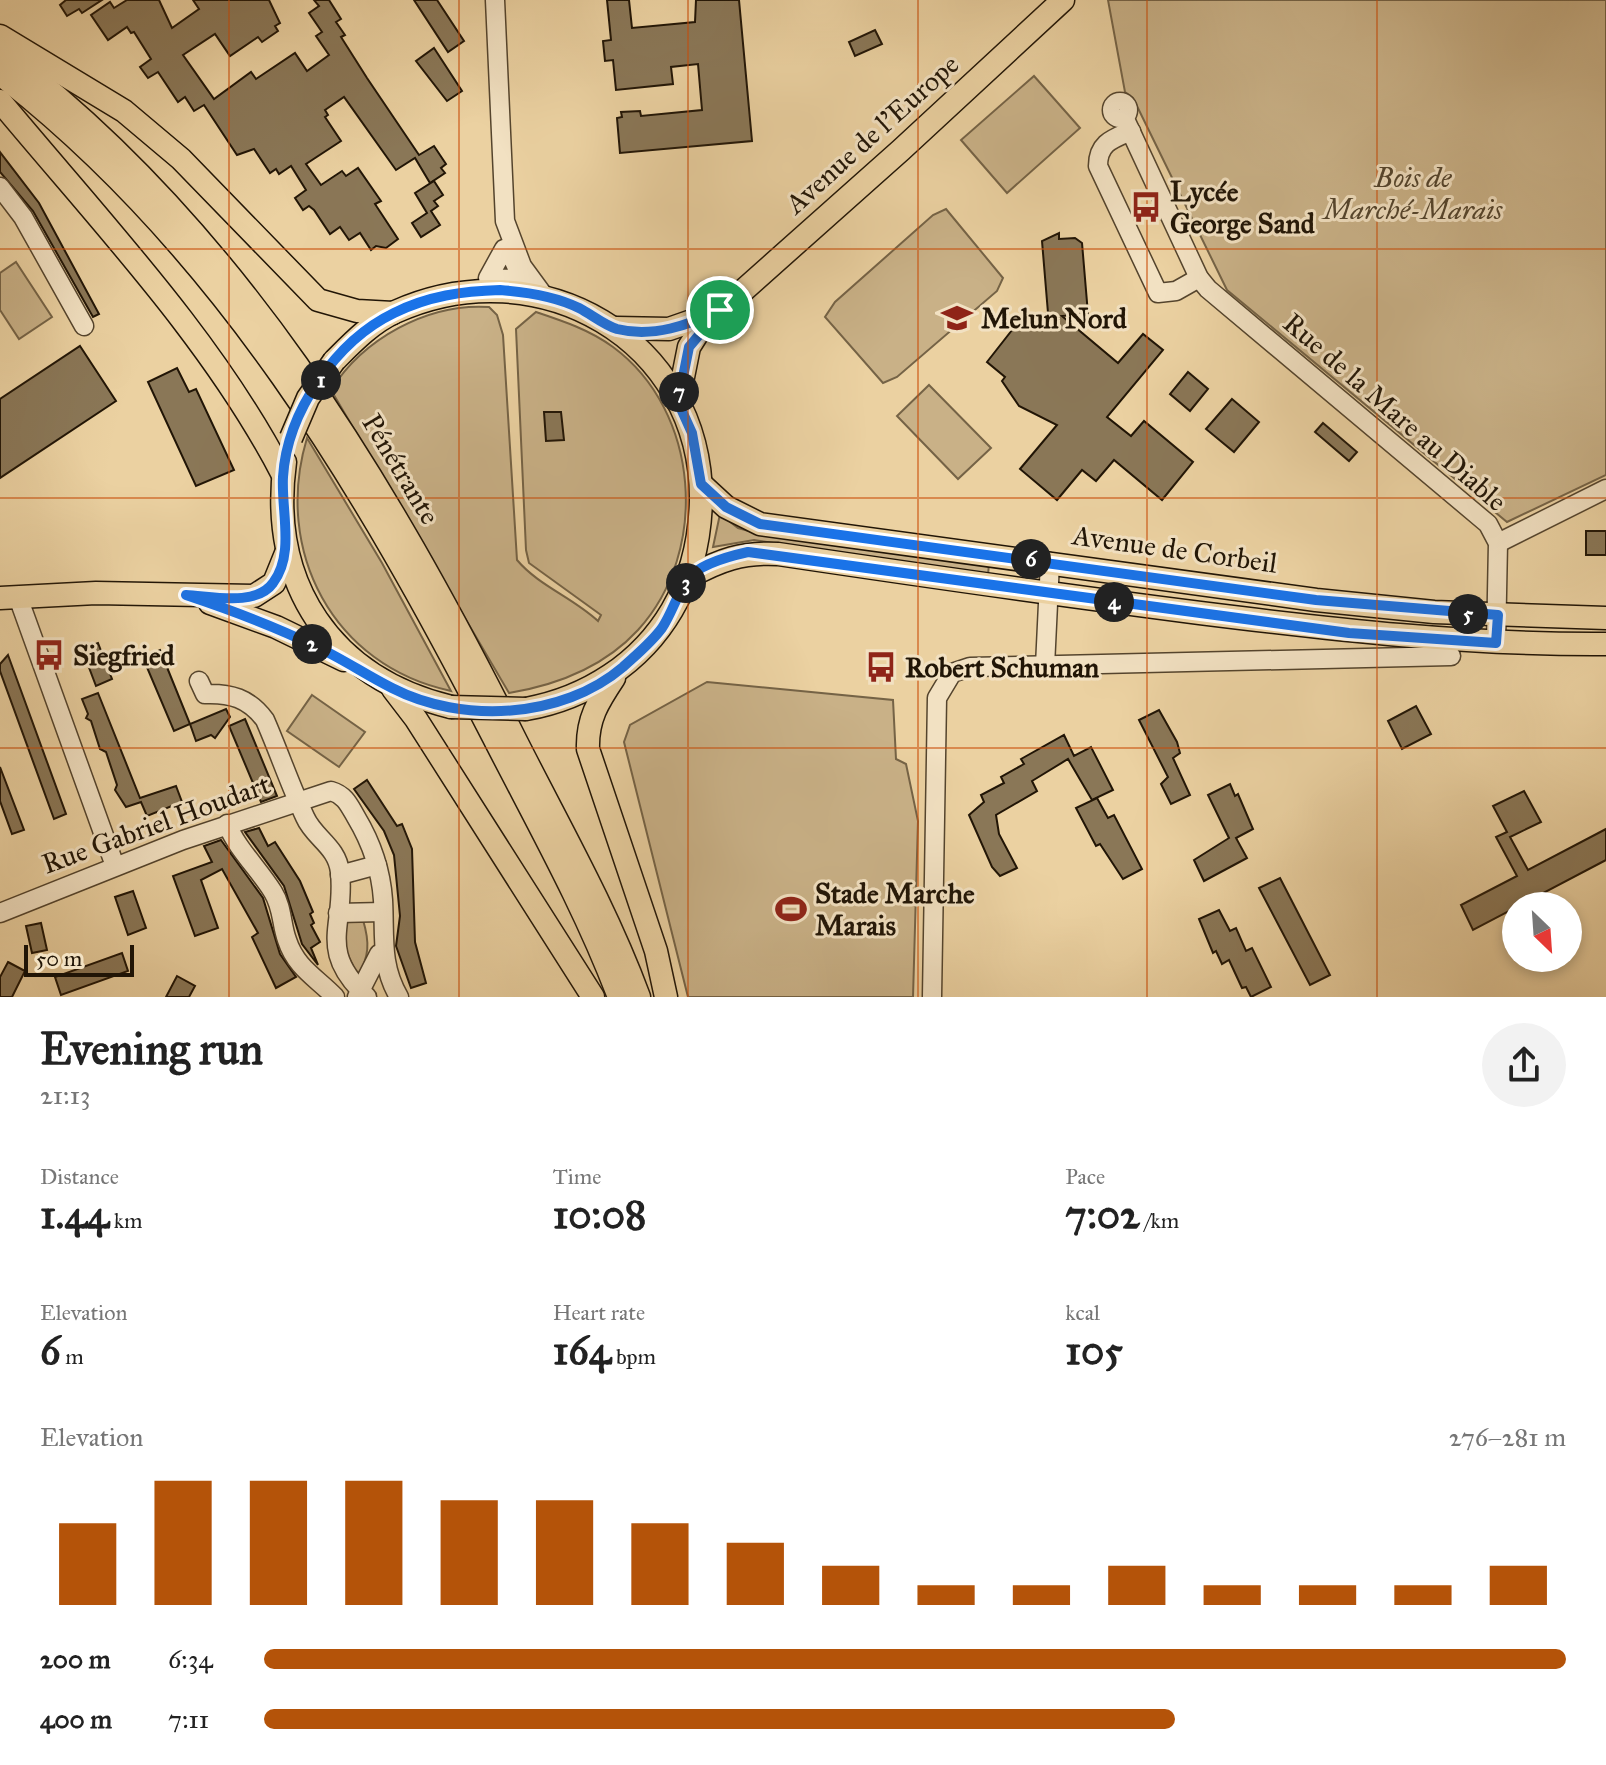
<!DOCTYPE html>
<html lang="en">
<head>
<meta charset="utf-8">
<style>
	:root { --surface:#fff; --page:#f2f2f2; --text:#222; --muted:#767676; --accent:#b45309 }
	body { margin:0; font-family:"IM FELL Great Primer",serif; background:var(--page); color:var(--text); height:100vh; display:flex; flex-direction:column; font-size:30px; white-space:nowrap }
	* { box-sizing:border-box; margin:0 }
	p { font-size:26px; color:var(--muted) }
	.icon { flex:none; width:44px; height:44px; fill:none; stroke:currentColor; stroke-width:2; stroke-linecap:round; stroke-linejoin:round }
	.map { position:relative; height:997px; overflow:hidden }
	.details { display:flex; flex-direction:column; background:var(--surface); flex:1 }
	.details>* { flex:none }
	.needle { width:52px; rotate:155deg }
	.fabs { position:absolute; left:1502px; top:892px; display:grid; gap:16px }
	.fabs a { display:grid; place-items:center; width:80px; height:80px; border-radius:50%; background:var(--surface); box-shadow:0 4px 12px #0003; font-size:40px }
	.scale { position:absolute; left:24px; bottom:20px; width:110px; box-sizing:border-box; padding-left:8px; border:4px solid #211506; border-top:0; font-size:22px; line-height:28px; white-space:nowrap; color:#211506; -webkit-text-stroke:6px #f2e1c2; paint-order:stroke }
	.pin { position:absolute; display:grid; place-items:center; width:68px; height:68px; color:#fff; margin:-34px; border:4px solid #fff; border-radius:50%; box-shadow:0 2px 8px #0007 }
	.km { position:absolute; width:40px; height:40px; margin:-20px; border-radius:50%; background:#222; color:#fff; font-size:22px; line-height:40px; text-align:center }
	.round { display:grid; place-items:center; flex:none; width:84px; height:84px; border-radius:42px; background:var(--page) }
	.head { display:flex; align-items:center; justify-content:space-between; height:136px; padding:0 40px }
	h1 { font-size:44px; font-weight:800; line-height:60px }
	.metrics { display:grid; grid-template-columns:repeat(3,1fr); gap:12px; height:136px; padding:8px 40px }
	.metrics div { display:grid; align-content:center }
	.metrics b { font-size:40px; font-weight:800 }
	.metrics small { font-size:22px; font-weight:400 }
	.metrics p { font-size:22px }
	.chart { height:224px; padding:16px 40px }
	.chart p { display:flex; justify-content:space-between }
	.chart svg { width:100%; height:144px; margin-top:8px; stroke:var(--accent); stroke-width:6 }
	ul { padding:0 40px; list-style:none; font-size:26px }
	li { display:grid; grid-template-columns:128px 96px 1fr; align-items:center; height:60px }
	li i { height:20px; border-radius:10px; background:var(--accent) }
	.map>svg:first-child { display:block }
	.green { fill:#c9b187; stroke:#756346; stroke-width:2 }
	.building { fill:#8a7757; stroke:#211506; stroke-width:2 }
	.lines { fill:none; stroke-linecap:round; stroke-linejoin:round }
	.minor-casing { stroke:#54442d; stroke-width:21 }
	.major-casing { stroke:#211506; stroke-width:25 }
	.minor { stroke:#f2e1c2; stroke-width:18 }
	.major { stroke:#ebd1a1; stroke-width:22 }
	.major-bridge-casing { stroke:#211506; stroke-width:25; stroke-linecap:butt }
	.major-bridge { stroke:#ebd1a1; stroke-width:22 }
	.route-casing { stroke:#fff; stroke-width:16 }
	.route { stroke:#1a73e8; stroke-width:10 }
	.grid { fill:none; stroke:#ca4f0b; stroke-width:2; stroke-opacity:0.55 }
	.labels { text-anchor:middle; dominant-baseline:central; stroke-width:6; stroke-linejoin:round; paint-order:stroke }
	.street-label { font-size:28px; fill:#211506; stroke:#f2e1c2 }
	.park-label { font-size:28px; font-style:italic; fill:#53442d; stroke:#f2e1c2 }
	.poi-label { font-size:28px; font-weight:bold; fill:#211506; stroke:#f2e1c2; text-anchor:start }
</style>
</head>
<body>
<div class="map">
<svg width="1606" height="997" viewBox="0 0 1606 997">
	<rect width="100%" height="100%" fill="#ebd1a1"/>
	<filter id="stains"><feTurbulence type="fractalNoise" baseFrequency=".0025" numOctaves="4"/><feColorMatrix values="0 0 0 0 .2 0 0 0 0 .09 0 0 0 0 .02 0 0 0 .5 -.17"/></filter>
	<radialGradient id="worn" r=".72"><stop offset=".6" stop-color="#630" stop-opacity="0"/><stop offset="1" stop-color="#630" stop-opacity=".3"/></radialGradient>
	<g class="green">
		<polygon points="1108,0 1606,0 1606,475 1507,522 1227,290 1133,98 1125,92"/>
		<polygon points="1034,76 1080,128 1007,193 961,140"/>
		<polygon points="946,209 1003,278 997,291 897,377 883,383 825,317 835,302 933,215"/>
		<polygon points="16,262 52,317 19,339 0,310 0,273"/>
		<path d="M489 307 497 315 503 335 517 560C539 586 572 597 598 621L601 615 529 563 526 550 516 329 536 312C563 321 590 330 613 347 700 411 710 551 638 630 604 667 557 685 509 693L331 390C363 339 427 303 489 307Z"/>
		<polygon points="929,385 991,448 958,479 897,416"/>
		<path d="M307 438 382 563 451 691C333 666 273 551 307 438Z"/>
		<polygon points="720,514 738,528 756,533 989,563 988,575 754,540 713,547"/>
		<polygon points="707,682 893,700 896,759 906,764 918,821 913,997 688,997 624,742 630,725"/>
		<polygon points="312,695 365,732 339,767 287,731"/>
		<path d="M363 920C370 943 369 956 358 977L346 951 344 921Z"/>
	</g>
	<g class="building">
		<polygon points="66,0 102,0 82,13 79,9 67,16 60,5"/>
		<polygon points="127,0 159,0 172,28 199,9 193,0 269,0 280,23 275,26 278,31 262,42 258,37 230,56 215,34 183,55 214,99 251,72 256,79 295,53 307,71 329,55 316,36 322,32 309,13 319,6 314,0 329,0 341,19 336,22 345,35 341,37 367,78 419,155 434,146 446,164 441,168 445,173 430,183 415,158 396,170 344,97 325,110 328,115 325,117 341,141 306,164 321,185 342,171 346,176 358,168 381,201 375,204 398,239 386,248 376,246 371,250 360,233 349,240 340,227 330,234 314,210 309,206 303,210 295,198 306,190 291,166 279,174 276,169 270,173 254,149 237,155 204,105 194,111 185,97 178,102 158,72 148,78 140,67 151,59 134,32 131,33 127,27 108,40 91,15 110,2 114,8"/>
		<polygon points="414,0 437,0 464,41 448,52"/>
		<polygon points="607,0 629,0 632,28 695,22 696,0 739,0 752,141 620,153 617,118 622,117 621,112 640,111 641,116 702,110 698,64 671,67 673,84 616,90 613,60 605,61 603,41 611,40"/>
		<polygon points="875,30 882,44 855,56 849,42"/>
		<polygon points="434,48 462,91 447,101 416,61"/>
		<polygon points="0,152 39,203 99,314 93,317 33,211 0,172"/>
		<polygon points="434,181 443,195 434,201 438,206 431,211 440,225 421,237 412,223 427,213 415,193"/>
		<polygon points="1059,233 1059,239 1075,238 1082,243 1088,314 1062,316 1118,363 1143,334 1163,350 1107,417 1131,436 1144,421 1193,462 1162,500 1114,460 1096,481 1082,470 1057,500 1020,469 1057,425 1019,406 1002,381 1005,377 987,362 1016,325 1048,313 1042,241"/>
		<polygon points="80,346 116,401 0,478 0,399"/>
		<polygon points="177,368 189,392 196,389 234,470 196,486 148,382"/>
		<polygon points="1188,372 1208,389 1190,411 1170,394"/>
		<polygon points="1232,399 1259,422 1234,452 1206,429"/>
		<polygon points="544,412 561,412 564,440 546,441"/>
		<polygon points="1323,423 1357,452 1349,461 1315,432"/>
		<rect x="1586" y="531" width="20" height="24"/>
		<polygon points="98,643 112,679 96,686 82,649"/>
		<polygon points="160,650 190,724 174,731 143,658"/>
		<polygon points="8,655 66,814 54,819 0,671 0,664"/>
		<polygon points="98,693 140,798 176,786 182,802 147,816 141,802 126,807 115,790 117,785 106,752 100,749 91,721 86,718 88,714 82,699"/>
		<polygon points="1416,706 1431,734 1402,749 1388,721"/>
		<polygon points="226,709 230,717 215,738 211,735 196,741 190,724"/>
		<polygon points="1159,710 1177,742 1180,753 1173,758 1190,795 1171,804 1161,784 1168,777 1139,720"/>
		<polygon points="245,719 277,796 261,802 229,726"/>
		<polygon points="1064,735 1074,756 1091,747 1113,790 1092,800 1068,759 1032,781 1037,791 996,815 999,834 1017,868 1000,876 992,867 969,815 984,802 981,795 1004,783 1001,777 1024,764 1021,759"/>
		<polygon points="0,767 24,830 12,834 0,801"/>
		<polygon points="367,780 397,826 402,824 412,849 415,942 426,983 411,988 396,946 400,916 394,855 384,831 354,789"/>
		<polygon points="1230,784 1235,796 1238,794 1253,829 1236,838 1247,858 1204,881 1194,860 1229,838 1208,795"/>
		<polygon points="1524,791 1541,822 1510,837 1528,870 1606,829 1606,860 1473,930 1461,905 1517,876 1496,837 1507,832 1493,806"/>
		<polygon points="1097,798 1108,818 1114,815 1142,869 1123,879 1100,844 1096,846 1076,808"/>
		<polygon points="259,828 268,846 275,842 300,881 313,912 310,914 314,923 311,925 320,942 311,948 318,965 302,944 284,886 245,832"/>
		<polygon points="221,840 263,898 280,954 296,977 276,988 252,937 258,933 222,869 201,880 218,928 195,936 173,876 212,862 204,846"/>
		<polygon points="1280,878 1330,975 1310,985 1259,888"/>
		<polygon points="133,891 146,928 128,935 115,897"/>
		<polygon points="1219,910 1230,931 1236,928 1246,951 1252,948 1271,987 1251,997 1246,987 1242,988 1229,960 1222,964 1216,951 1213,953 1199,919"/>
		<polygon points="41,923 47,950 32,953 26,926"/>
		<polygon points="122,953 128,971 61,995 55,977"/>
		<polygon points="8,962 25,971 12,997 0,997 0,977"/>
		<polygon points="177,976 195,986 189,997 166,997"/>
	</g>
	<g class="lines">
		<defs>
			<g id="minor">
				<polyline points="495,0 505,221 522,266 544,296"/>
				<circle cx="1120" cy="110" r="8"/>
				<polyline points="1124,117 1199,278 1208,289 1488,524 1498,543 1496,643"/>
				<path d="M1131 131C1112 139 1098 143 1098 166L1158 293 1176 291 1199 278"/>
				<polyline points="0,187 23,217 84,326"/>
				<polygon points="508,248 522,279 488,278 504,249"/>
				<polyline points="1498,543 1606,489"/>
				<polyline points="18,597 115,866"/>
				<polyline points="1045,666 1050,562"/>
				<path d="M199 681 205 694C230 693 249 698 265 720 279 752 290 785 305 817 314 838 337 846 340 872 346 927 316 949 367 997"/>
				<path d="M227 824C237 849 259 869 273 892 283 908 281 924 287 940 296 968 317 978 335 997"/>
				<polyline points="340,875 377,865"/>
				<path d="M0 913 183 840 331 791C345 795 349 805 356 817 371 842 381 870 383 900 385 935 380 965 399 997"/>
				<polyline points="338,913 383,912"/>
				<polyline points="357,997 379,954 383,953"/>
				<polyline points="932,997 937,698 952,673 970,667 1451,656"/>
			</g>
			<g id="major">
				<polyline points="0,36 124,111 181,159 318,300 357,311 393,313"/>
				<path d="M0 51C235 228 386 482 516 741 559 826 606 908 639 997"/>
				<path d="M0 74C223 247 366 489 493 736 537 822 585 907 619 997"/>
				<path d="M0 101C97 218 213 339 283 475"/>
				<polyline points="616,328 669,329 712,314"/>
				<path d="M334 361C352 343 371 323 395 312 538 247 702 339 701 500 700 540 692 576 672 610 641 663 587 698 526 709"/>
				<polyline points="678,402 689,347 701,328 901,150 1063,0"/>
				<path d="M285 462C268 585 332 678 451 707"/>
				<polyline points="701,484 726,507 760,524 1316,600 1434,612 1606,618"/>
				<path d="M689 577C720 560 742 552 778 554 919 575 1059 595 1200 613 1336 630 1469 645 1606 644"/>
				<polyline points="0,598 96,593 254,596 274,583 287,551"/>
				<polyline points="210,603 276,627 344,660"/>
				<path d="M614 678C598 702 587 719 588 749L656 951 666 997"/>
				<polyline points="393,689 416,719 593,997"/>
			</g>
		</defs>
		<use href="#minor" class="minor-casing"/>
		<use href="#major" class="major-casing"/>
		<use href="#minor" class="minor"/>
		<use href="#major" class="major"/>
		<defs>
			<g id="major-bridge">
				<polyline points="291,438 308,398 334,361"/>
				<polyline points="451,707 526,709"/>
			</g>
		</defs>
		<use href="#major-bridge" class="major-bridge-casing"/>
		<use href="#major-bridge" class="major-bridge"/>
	</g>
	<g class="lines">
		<defs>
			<path id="route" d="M500 290C527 292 555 296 579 308 591 314 604 325 617 329 653 338 689 325 720 310L689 347 678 402 692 433 701 484 726 507 760 524 1316 600 1498 615 1496 643 1349 633 748 552C730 556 699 564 688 579 677 594 672 613 662 628 651 643 636 655 623 667 562 719 462 724 392 688 366 675 343 659 317 647 274 626 231 610 186 595 211 596 256 607 273 583 295 554 281 511 283 477 287 412 336 341 394 313 428 296 463 291 500 290Z"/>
		</defs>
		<use href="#route" class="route-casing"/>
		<use href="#route" class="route"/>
	</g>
	<path class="grid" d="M229 0V997M459 0V997M688 0V997M918 0V997M1147 0V997M1377 0V997M0 249H1606M0 498H1606M0 748H1606"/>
	<defs>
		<symbol id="bus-bare" viewBox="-9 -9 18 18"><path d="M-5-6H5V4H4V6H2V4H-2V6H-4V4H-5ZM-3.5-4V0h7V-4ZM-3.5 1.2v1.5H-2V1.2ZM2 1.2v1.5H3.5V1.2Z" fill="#8f2418" stroke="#f2e1c2" stroke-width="2.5" paint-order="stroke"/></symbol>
		<symbol id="university-bare" viewBox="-9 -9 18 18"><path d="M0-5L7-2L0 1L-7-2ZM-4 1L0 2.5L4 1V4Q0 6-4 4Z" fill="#8f2418" stroke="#f2e1c2" stroke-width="2.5" paint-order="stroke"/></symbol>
		<symbol id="stadium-bare" viewBox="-9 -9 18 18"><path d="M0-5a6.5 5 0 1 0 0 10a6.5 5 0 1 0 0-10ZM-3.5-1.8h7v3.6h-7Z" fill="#8f2418" stroke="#f2e1c2" stroke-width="2.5" paint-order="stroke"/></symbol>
	</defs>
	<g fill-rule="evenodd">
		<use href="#bus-bare" x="1124" y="185" width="44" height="44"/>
		<use href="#university-bare" x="935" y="296" width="44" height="44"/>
		<use href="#bus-bare" x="27" y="633" width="44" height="44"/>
		<use href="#bus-bare" x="859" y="645" width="44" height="44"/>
		<use href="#stadium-bare" x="769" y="887" width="44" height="44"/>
	</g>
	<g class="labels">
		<g class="street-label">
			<text transform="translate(872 134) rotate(-42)">Avenue de l'Europe</text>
			<text transform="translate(1395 412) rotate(41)">Rue de la Mare au Diable</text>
			<text transform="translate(401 469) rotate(59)">Pénétrante</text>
			<text transform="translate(1175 549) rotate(8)">Avenue de Corbeil</text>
			<text transform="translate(156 824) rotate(-20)">Rue Gabriel Houdart</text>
		</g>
		<g class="park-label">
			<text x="1413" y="177">Bois de<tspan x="1413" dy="32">Marché-Marais</tspan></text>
		</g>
		<g class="poi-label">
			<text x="1170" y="191">Lycée<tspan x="1170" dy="32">George Sand</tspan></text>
			<text x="981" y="318">Melun Nord</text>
			<text x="73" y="655">Siegfried</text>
			<text x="905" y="667">Robert Schuman</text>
			<text x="815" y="893">Stade Marche<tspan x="815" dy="32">Marais</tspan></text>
		</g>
	</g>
	<rect width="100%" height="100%" filter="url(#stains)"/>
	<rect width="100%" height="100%" fill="url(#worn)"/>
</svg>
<div class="fabs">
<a><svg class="needle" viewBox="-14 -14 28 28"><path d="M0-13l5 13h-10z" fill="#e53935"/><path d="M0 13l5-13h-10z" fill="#767676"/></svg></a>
</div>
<div class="scale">50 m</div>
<div class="pin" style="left:720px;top:310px;background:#1e9e55"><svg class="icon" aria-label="arrive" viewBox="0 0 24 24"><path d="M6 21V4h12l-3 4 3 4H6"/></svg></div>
<b class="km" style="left:321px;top:380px">1</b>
<b class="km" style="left:312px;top:644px">2</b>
<b class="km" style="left:686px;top:583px">3</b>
<b class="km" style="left:1114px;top:602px">4</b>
<b class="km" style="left:1468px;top:614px">5</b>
<b class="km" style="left:1031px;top:559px">6</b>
<b class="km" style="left:679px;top:392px">7</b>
</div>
<section class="details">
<div class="head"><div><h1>Evening run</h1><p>21:13</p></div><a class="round"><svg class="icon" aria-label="share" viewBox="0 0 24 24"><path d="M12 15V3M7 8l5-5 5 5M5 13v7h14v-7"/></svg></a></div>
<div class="metrics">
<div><p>Distance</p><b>1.44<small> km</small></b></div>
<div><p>Time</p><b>10:08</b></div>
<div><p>Pace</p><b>7:02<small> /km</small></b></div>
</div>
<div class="metrics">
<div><p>Elevation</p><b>6<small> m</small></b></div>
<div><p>Heart rate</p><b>164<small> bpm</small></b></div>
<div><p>kcal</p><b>105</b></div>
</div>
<div class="chart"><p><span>Elevation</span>276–281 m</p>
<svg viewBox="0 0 160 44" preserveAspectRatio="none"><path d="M5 44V19M15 44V6M25 44V6M35 44V6M45 44V12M55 44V12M65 44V19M75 44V25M85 44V32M95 44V38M105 44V38M115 44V32M125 44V38M135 44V38M145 44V38M155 44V32"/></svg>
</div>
<ul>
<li><b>200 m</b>6:34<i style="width:100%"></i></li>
<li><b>400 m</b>7:11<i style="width:70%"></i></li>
</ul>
</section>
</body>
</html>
